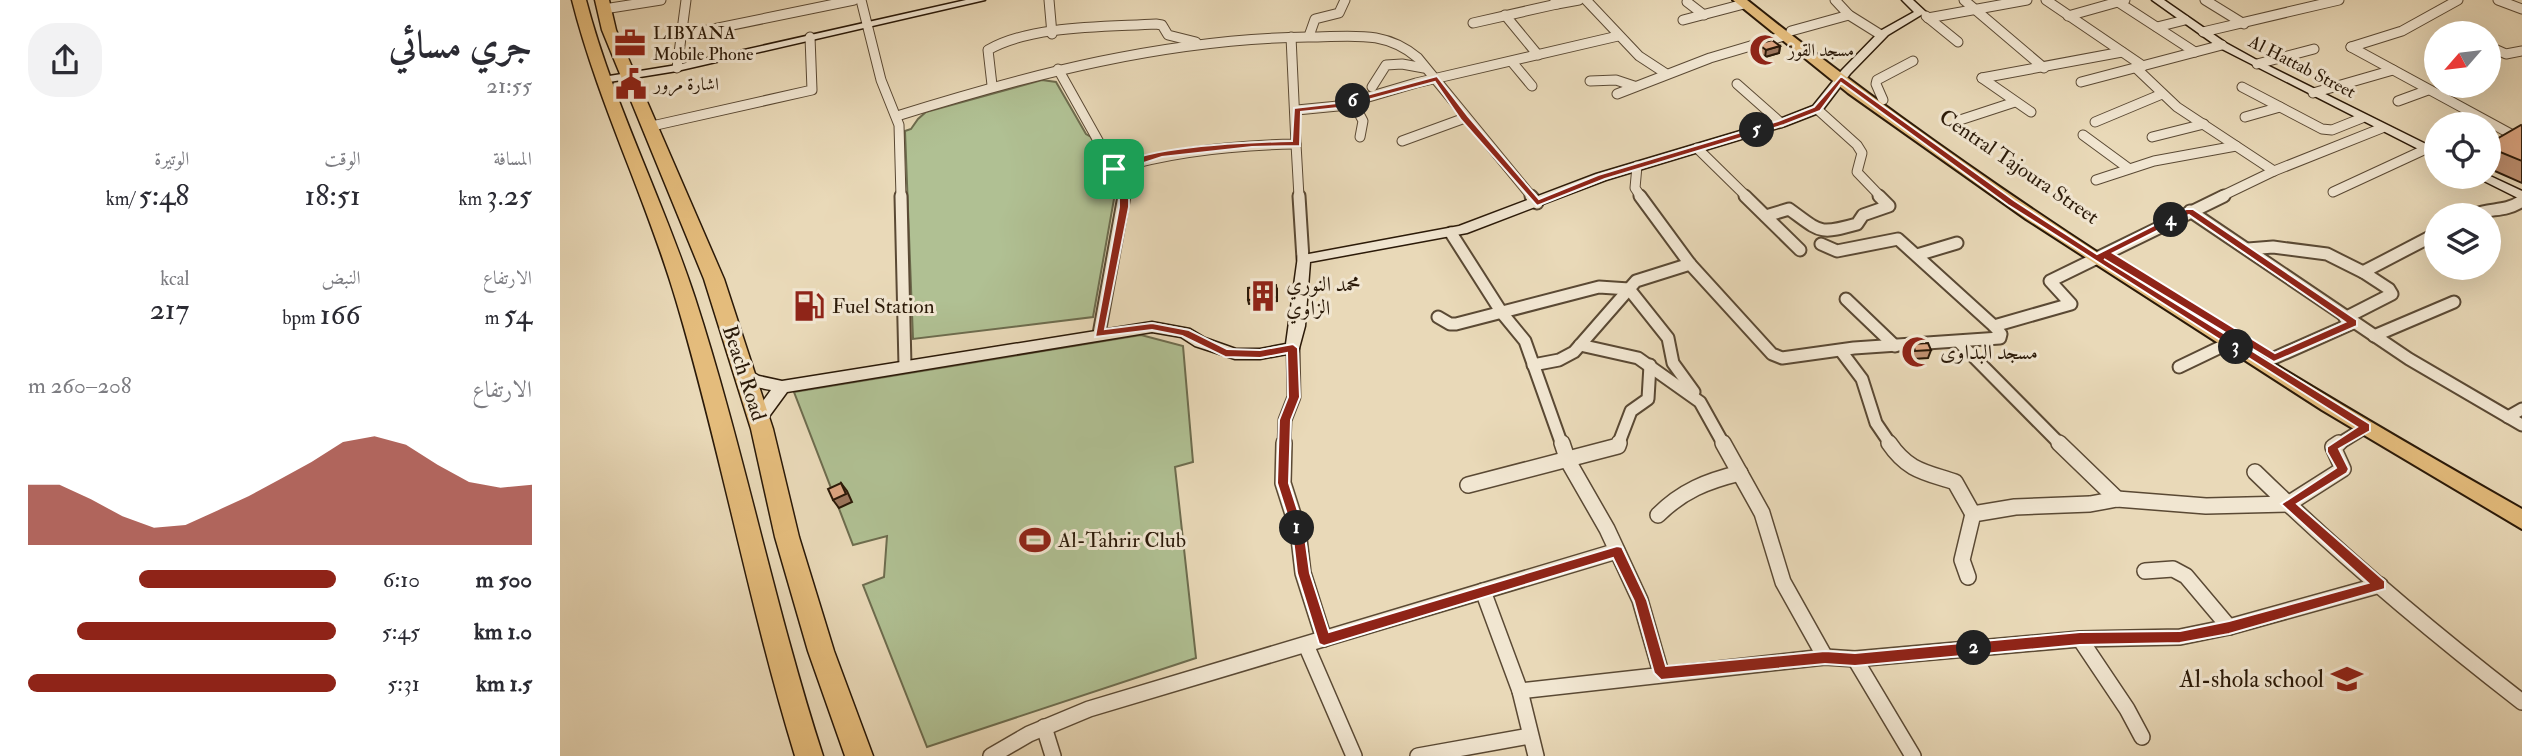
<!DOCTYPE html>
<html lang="ar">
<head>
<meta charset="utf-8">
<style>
	:root { --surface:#fff; --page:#f2f2f3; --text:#2b2b33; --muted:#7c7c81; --accent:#8f2418 }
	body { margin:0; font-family:"IM FELL Double Pica",Amiri,serif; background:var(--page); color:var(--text); direction:rtl; height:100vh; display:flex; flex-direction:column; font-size:26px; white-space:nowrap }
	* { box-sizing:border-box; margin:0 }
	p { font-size:23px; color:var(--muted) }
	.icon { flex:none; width:38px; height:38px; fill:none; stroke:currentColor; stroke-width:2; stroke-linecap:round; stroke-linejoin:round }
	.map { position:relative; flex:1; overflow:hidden; direction:ltr }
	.sheet { display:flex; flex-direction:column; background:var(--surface); width:560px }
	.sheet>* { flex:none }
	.needle { width:46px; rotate:242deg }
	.fabs { position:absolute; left:1864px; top:21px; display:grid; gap:14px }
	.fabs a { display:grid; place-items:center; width:77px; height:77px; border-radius:50%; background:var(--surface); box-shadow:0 7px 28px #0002; font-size:35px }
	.pin { position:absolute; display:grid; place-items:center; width:60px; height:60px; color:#fff; margin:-30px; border-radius:14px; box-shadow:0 4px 10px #0006 }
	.km { position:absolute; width:35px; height:35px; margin:-18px; border-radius:50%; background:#222; color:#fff; font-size:19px; line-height:35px; text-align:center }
	.round { display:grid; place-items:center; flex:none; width:74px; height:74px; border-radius:28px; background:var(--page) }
	.summary { display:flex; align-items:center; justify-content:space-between; height:119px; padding:0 28px }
	h1 { font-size:38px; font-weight:600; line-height:52px }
	.metrics { display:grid; grid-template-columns:repeat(3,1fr); gap:10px; height:119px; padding:7px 28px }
	.metrics div { display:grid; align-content:center }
	.metrics b { font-size:30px; font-weight:600 }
	.metrics small { font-size:19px; font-weight:400 }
	.metrics p { font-size:19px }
	.chart { height:196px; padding:14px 28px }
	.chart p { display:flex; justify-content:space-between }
	.chart svg { width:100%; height:126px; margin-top:7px; fill:var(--accent); opacity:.7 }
	ul { padding:0 28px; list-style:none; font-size:23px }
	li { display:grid; grid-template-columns:112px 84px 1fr; align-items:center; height:52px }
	li i { height:18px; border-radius:9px; background:var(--accent) }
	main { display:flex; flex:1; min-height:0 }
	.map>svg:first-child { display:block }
	.green { fill:#b0c093; stroke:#6d6c4e; stroke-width:2 }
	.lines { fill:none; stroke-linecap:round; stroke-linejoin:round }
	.street-far2-casing { stroke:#5a4934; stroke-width:11 }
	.street-far1-casing { stroke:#5a4934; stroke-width:15 }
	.street-casing { stroke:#5a4934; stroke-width:18 }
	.secondary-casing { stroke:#2a1908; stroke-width:3 }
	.primary-casing { stroke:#2a1908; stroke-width:4 }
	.highway-casing { stroke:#2a1908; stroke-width:3 }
	.street-far2 { stroke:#f1e6d1; stroke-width:9 }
	.street-far1 { stroke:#f1e6d1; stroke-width:11 }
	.street { stroke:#f1e6d1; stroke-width:15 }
	.secondary { fill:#f1e6d1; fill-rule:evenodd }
	.primary { fill:#e4bc7c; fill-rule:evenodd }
	.highway { fill:#e4bc7c; fill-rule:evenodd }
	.wall { fill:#bf9071; stroke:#2a1908; stroke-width:2 }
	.shaded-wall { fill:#9b755c; stroke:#2a1908; stroke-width:2 }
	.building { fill:#dea783; stroke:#2a1908; stroke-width:2 }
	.route { fill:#8f2418; stroke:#fff; stroke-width:2; fill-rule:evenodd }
	.labels { text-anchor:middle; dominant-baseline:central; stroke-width:6; stroke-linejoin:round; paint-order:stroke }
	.far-poi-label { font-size:18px; fill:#2a1908; stroke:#f1e6d1; text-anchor:start }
	.far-street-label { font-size:18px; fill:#2a1908; stroke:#f1e6d1 }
	.street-label { font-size:21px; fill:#2a1908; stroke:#f1e6d1 }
	.poi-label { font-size:21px; fill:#2a1908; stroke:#f1e6d1; text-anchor:start }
	.near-poi-label { font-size:24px; fill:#2a1908; stroke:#f1e6d1; text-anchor:end }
</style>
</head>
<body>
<main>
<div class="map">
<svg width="1962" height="756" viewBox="0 0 1962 756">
	<rect width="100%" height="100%" fill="#e9d9b8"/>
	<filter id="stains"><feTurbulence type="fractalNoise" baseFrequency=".00286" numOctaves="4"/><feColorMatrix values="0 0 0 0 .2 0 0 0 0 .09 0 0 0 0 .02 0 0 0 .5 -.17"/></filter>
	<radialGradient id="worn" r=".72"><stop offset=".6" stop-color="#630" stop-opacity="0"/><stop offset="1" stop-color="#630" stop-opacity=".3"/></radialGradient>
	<g class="green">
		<polygon points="482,80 496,82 526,134 531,137 543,162 554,199 533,317 353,339 345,131 351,129 358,119 366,112"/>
		<polygon points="581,335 623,346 633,462 615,467 636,658 367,747 303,585 324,577 327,536 293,545 234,392"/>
	</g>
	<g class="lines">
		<defs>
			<g id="street-far2">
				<polyline points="301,0 321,80 339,125 341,197"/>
				<polyline points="489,0 492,34"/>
				<polyline points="995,0 997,4 1019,0"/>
				<polyline points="1026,0 1079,56 1105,73"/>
				<polyline points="1275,0 1289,15 1321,35"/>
				<polyline points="1404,0 1484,68"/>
				<polyline points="1486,0 1583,66"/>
				<polyline points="1645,0 1684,24"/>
				<polyline points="1938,0 1962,9"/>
				<polyline points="1127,2 1144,15"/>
				<polyline points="1558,2 1635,52"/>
				<polyline points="44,9 101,0"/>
				<polyline points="945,15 978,55"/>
				<polyline points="1366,16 1398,42"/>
				<polyline points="1508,16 1565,0"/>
				<polyline points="1368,18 1467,0"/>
				<polyline points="1123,20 1184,4"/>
				<polyline points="913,23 997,4"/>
				<polyline points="1597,27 1625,20"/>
				<polyline points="1231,31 1289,15"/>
				<polyline points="1643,32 1779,0"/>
				<polyline points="119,36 294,0"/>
				<polyline points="749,36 755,19 779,13 785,0"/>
				<polyline points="1928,46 1946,54 1962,51"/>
				<polyline points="1791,47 1962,140"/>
				<polyline points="1791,47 1842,31 1898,0"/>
				<polyline points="952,62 972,86"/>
				<polyline points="1697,64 1754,49"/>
				<polyline points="117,68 126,0"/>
				<polyline points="498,69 559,178 564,197"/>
				<polyline points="1577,69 1617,107 1714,171"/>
				<polyline points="1422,78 1562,52"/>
				<polyline points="1422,78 1471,112"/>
				<polyline points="1030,81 1056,80 1074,86"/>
				<polyline points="1521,82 1662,45"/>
				<polyline points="1177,84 1221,123"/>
				<path d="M432 85 428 50C471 25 546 27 596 24L602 25 608 35 636 42"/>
				<polyline points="812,87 826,65 842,64 864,68"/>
				<polyline points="1682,87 1762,129 1772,130 1802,118"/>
				<polyline points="1753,93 1833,70"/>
				<polyline points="1057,94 1150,58 1224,36"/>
				<polyline points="1323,100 1316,84 1317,80 1353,61"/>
				<polyline points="1838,101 1868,90"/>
				<polyline points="793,102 803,121 800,137"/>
				<polyline points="1257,109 1297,145 1302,153 1297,172 1321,197"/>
				<polyline points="737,110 778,106 856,83 1058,36"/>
				<path d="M337 116C471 74 606 39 748 37 790 37 824 29 858 58L972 197"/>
				<polyline points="1685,117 1720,107"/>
				<polyline points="1400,120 1455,102"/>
				<polyline points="1535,122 1602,94"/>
				<polyline points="92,126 252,90 250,37"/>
				<polyline points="1523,135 1568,168"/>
				<polyline points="1592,137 1644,124"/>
				<polyline points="842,141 905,118"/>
				<polyline points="736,144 739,197"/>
				<polyline points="1137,148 1187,197"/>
				<polyline points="1077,166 1075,188 1081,197"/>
				<path d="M554 169C614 151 674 145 736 144L731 37"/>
				<polyline points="1536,180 1594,161 1676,146"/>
				<polyline points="1773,192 1866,149"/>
				<polyline points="1660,197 1714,171 1822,128"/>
			</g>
			<g id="street-far1">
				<polyline points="341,196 345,366"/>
				<polyline points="739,196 743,259"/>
				<polyline points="971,196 977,203"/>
				<polyline points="1080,196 1130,264 1212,354 1222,358 1294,348 1440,338 1441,334 1434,326 1511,304 1490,281 1664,196"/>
				<polyline points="1185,196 1240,250"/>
				<polyline points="1630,211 1849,359 1962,425"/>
				<path d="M1913 215C1932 207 1943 213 1962 201"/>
				<path d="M1206 216 1229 209C1261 232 1258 235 1297 224L1303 215 1329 206 1319 196"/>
				<polyline points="891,233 942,313 965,341 1002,445"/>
				<polyline points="1261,244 1277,251 1338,239 1434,326"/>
				<polyline points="1688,249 1713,247 1767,254 1803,272"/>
				<polyline points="1357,255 1397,243"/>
				<polyline points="1286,299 1335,346"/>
				<polyline points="878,317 890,324 896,324 1039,287 1069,289 1108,338 1113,363 1134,392"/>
				<polyline points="1785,318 1832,294 1829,289 1803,272 1876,234"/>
				<polyline points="539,334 564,196"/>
				<polyline points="1814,336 1894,302"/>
				<polyline points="1399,342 1501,445"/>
				<polyline points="1020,345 1078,358 1140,402 1164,445"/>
				<polyline points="1281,351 1302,379 1316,423 1331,445"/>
				<polyline points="1714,358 1793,323"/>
				<polyline points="973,365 999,360 1014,352 1076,281 1130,264"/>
				<polyline points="1619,367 1669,343"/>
				<polyline points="1948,417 1962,409"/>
				<polyline points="724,445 725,420 734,397 733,348"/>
				<polyline points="1058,445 1071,411 1088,399 1090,365"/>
				<polyline points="1777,445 1806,427"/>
			</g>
			<g id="street">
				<polyline points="724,443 723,483 738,530 743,573 764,639"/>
				<polyline points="1002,443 1008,461 1047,529 1080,600 1101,673"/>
				<polyline points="1163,443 1202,513 1223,582 1265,657"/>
				<path d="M1329 443C1348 471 1365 472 1395 482L1413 514"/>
				<polyline points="1499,443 1557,499"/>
				<path d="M1695 472C1779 554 1869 630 1962 702"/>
				<polyline points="908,485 1058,446 1059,443"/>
				<path d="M1098 515C1122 491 1147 481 1180 473"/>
				<polyline points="1585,571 1613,569 1626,576 1669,627"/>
				<polyline points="1408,577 1402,560 1413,514 1455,507 1530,504 1557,499 1646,506 1728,504 1783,469 1773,447 1779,443"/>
				<polyline points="923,591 960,691 976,756"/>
				<polyline points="1520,639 1567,709 1582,737"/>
				<polyline points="746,645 794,756"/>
				<polyline points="1295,659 1353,756"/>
				<polyline points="960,691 1265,657 1295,659 1520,639 1620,637 1669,627 1820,585"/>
				<polyline points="484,727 493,756"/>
				<polyline points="431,756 469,734 529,709 1057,551"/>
				<polyline points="858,756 970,736"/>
			</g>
			<g id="secondary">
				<polygon points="406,0 425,0 117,71 43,83 37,80 43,77 117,65"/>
				<path d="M1342 0H1353L1366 12 1328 35 1290 74 1261 112 1225 126 1046 180 907 233 750 262 745 326 738 352 700 359H675L635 346 621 337 592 332 227 392 205 422H193L191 418 211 390C197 387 185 386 177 374L179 370 185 368 199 376 222 381 592 322 630 329 645 338 676 349H700L726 344 738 256 899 226 1036 174 1217 120 1253 106 1282 70 1320 31 1354 12Z"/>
				<polygon points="1592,0 1604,0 1666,43 1695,59 1876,149 1876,158 1658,47"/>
				<polygon points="1928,175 1962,191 1962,200 1916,177"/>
			</g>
			<path id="primary" d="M1173 0H1187C1428 193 1694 357 1962 509V529L1762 410 1466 219 1288 93Z"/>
			<g id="highway">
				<path d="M12 0H26C53 103 102 197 135 298 184 449 214 605 263 756H235C189 606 161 451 116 300 86 198 38 103 12 0Z"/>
				<polygon points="35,0 49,0 56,30 164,279 213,429 239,537 274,651 313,756 285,756 248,651 215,537 191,429 144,279 42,30"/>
			</g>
		</defs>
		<use href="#street-far2" class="street-far2-casing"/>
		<use href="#street-far1" class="street-far1-casing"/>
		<use href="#street" class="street-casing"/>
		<use href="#secondary" class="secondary-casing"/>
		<use href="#primary" class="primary-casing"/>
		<use href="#highway" class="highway-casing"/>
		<use href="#street-far2" class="street-far2"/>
		<use href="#street-far1" class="street-far1"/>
		<use href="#street" class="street"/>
		<use href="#secondary" class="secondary"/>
		<use href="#primary" class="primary"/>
		<use href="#highway" class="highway"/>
	</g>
	<g class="wall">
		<polygon points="1198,44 1220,46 1219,53 1205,57 1197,51"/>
		<polygon points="1962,126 1962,183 1928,168 1928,144"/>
		<polygon points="717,289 717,301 689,304 688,300"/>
		<polygon points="1353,344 1371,350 1368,358 1353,359 1350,353"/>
	</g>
	<g class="shaded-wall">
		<polygon points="1220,46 1219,53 1205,57 1206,50"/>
		<polygon points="281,483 287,491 292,502 279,508 273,500"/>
	</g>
	<g class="building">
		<polygon points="1212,40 1220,46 1206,50 1198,44"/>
		<polygon points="1961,125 1962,126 1962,161 1928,147 1928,144"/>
		<polygon points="716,285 717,297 688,300 688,288"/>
		<polygon points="1368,343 1371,350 1355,351 1353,344"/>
		<polygon points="281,483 286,494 273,500 268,489"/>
	</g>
	<path class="route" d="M877 76 908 116 979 199 1038 175 1218 121 1254 107 1281 76 1455 201 1537 254 1626 209H1633L1797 320V326L1714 362 1544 259 1810 424V431L1779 449 1789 469 1787 473 1737 504 1825 581V589L1669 634 1620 643 1520 645 1295 666 1265 664 1101 680 1094 673 1074 601 1053 558 764 646 759 644 737 573 732 530 717 483 719 420 728 397 727 353 700 358 665 357 622 336 592 330 535 337 559 207V193L549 169C584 146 688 142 732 141L734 108 777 103ZM875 82 901 120 977 206 1045 179 1224 125 1260 111 1281 83 1448 205 1797 427 1767 447V452L1776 468 1721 504 1808 583 1669 621 1620 631 1520 632 1295 653 1265 651 1106 666 1087 600 1062 547 1057 546 769 632 750 573 744 530 729 483 731 420 740 397 738 348 733 344 700 350 667 349 629 330 592 323 545 329 569 207V193L559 171 602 157 692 147 740 146 741 112 778 108ZM1629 215 1785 322 1715 353 1553 253Z"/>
	<defs>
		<symbol id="office-bare" viewBox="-9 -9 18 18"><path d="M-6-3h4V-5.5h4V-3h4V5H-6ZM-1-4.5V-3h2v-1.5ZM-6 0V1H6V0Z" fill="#8f2418" stroke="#f1e6d1" stroke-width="2.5" paint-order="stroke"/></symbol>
		<symbol id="mosque-bare" viewBox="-9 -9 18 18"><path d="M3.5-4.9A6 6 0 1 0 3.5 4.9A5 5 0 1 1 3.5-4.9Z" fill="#8f2418" stroke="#f1e6d1" stroke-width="2.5" paint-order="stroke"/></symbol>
		<symbol id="civic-bare" viewBox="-9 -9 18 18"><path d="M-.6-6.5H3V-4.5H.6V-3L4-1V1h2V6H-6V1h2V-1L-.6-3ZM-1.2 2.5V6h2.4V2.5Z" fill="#8f2418" stroke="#f1e6d1" stroke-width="2.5" paint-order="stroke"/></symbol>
		<symbol id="building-bare" viewBox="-9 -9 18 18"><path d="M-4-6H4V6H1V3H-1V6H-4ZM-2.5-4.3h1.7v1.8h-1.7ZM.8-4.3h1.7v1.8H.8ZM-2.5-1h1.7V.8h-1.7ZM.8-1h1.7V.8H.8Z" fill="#8f2418" stroke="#f1e6d1" stroke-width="2.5" paint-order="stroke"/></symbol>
		<symbol id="fuel-bare" viewBox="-9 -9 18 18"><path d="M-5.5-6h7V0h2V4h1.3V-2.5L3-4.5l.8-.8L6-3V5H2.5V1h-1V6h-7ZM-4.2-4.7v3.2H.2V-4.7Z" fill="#8f2418" stroke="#f1e6d1" stroke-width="2.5" paint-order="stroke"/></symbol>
		<symbol id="stadium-bare" viewBox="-9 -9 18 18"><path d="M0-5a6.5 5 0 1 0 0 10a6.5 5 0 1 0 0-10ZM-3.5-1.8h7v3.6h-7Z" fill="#8f2418" stroke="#f1e6d1" stroke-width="2.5" paint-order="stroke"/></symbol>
		<symbol id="school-bare" viewBox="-9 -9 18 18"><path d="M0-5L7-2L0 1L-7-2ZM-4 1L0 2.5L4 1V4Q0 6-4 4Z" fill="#8f2418" stroke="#f1e6d1" stroke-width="2.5" paint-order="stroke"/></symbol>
	</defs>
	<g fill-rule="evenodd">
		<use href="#office-bare" x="48" y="21" width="44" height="44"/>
		<use href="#mosque-bare" x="1183" y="28" width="44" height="44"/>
		<use href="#civic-bare" x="49" y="62" width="44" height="44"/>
		<use href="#building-bare" x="681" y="274" width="44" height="44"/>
		<use href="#fuel-bare" x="227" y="284" width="44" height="44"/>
		<use href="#mosque-bare" x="1335" y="330" width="44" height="44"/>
		<use href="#stadium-bare" x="453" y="518" width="44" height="44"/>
		<use href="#school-bare" x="1765" y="657" width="44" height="44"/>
	</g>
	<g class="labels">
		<g class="far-poi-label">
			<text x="93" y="33">LIBYANA<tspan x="93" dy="21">Mobile Phone</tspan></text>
			<text x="1228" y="50">مسجد القوز</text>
			<text x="94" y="84">اشارة مرور</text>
		</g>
		<g class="far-street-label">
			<text transform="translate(1742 67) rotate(27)">Al Hattab Street</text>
		</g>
		<g class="street-label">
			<text transform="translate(1459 167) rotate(34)">Central Tajoura Street</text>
			<text transform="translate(184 373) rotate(72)">Beach Road</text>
		</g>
		<g class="poi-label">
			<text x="726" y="284">محمد النوري<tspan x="726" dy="24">الزاوي</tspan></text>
			<text x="272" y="306">Fuel Station</text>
			<text x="1380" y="352">مسجد البداوى</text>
			<text x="498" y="540">Al-Tahrir Club</text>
		</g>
		<g class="near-poi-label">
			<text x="1764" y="679">Al-shola school</text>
		</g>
	</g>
	<rect width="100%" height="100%" filter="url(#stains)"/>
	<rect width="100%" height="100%" fill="url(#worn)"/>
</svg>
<div class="fabs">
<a><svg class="needle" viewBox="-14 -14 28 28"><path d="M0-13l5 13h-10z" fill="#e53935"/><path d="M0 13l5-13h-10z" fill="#7c7c81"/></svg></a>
<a><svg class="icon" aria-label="locate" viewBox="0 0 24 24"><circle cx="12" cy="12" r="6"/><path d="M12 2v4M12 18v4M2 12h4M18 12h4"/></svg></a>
<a><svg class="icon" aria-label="layers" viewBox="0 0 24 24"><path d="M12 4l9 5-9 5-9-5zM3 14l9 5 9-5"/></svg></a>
</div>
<div class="pin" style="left:554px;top:169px;background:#1e9e55"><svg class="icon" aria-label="arrive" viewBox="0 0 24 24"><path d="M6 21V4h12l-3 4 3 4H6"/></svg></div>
<b class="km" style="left:737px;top:528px">1</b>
<b class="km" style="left:1414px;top:648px">2</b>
<b class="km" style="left:1676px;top:347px">3</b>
<b class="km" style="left:1611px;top:220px">4</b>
<b class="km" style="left:1197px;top:130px">5</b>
<b class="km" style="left:793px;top:101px">6</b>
</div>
<section class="sheet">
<div class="summary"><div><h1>جري مسائي</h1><p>21:55</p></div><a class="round"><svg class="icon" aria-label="share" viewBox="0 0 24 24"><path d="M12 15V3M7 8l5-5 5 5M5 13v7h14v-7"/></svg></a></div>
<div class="metrics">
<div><p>المسافة</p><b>3.25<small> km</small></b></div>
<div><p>الوقت</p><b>18:51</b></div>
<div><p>الوتيرة</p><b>5:48<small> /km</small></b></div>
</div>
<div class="metrics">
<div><p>الارتفاع</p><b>54<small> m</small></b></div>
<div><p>النبض</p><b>166<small> bpm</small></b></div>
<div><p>kcal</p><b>217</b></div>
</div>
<div class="chart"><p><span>الارتفاع</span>208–260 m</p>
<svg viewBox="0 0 160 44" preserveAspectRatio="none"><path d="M0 44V23L10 23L20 28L30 34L40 38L50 37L60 32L70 27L80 21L90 15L100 8L110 6L120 9L130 16L140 22L150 24L160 23V44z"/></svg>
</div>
<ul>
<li><b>500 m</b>6:10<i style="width:64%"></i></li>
<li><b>1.0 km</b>5:45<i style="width:84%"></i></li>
<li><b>1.5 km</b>5:31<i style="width:100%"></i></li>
</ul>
</section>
</main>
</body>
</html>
